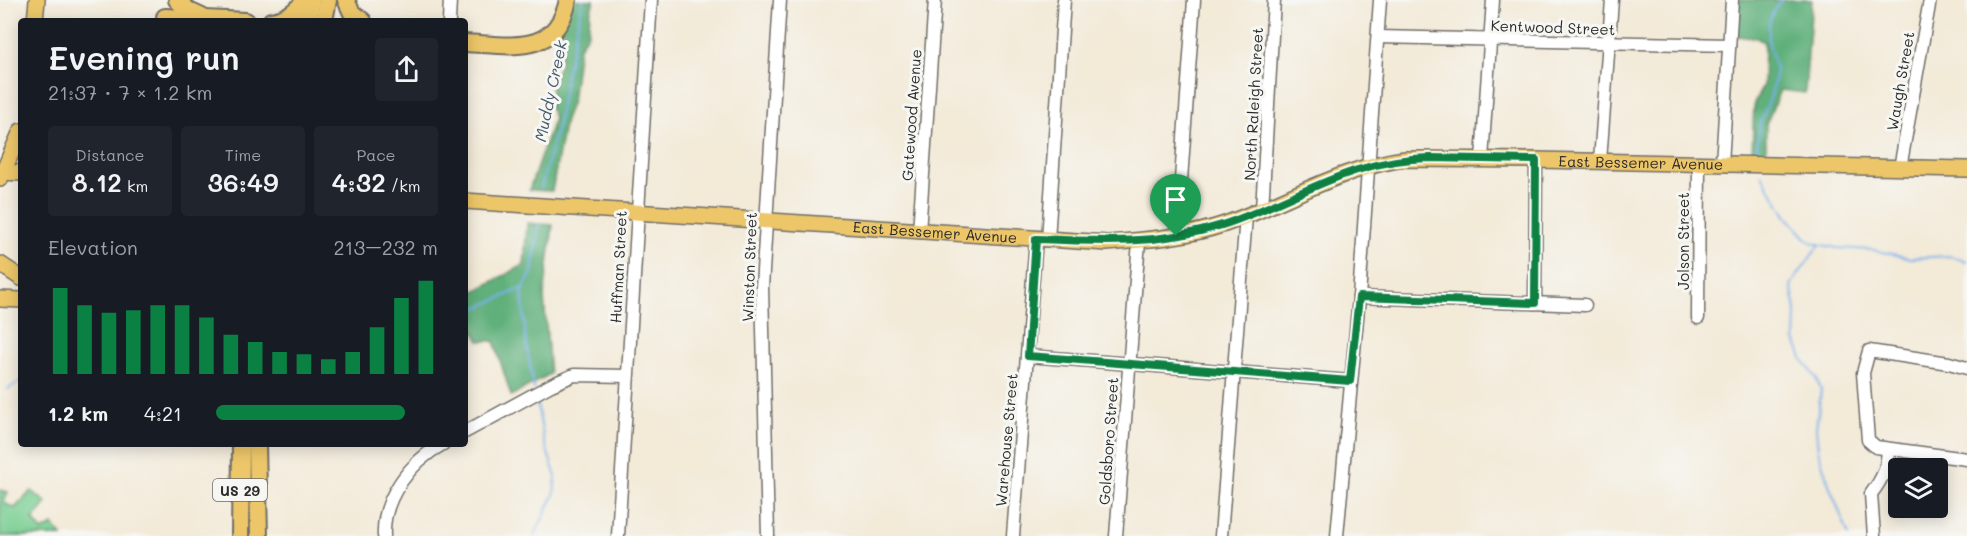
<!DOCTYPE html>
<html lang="en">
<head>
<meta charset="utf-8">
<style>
	:root { --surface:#171b24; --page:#20242c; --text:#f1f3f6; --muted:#9ea1a6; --accent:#0b8043 }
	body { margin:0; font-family:Mali,sans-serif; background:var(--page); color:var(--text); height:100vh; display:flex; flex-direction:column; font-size:22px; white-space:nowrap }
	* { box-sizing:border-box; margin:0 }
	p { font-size:20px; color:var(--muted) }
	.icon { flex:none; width:33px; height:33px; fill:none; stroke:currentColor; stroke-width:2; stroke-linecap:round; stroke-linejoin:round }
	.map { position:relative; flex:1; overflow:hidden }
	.sheet { position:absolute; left:18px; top:18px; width:450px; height:429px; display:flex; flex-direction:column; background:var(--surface); border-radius:6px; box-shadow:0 3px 15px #0003 }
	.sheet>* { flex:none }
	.controls { position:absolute; left:1888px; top:458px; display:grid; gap:12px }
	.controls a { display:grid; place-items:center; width:60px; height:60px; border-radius:6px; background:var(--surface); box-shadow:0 3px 15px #0003; font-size:30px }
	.pin { position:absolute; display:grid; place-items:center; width:51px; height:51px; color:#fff; margin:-62px -26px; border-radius:50% 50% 50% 0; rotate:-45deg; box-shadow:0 0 6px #0007 }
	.pin .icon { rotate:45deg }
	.round { display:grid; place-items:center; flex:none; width:63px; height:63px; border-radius:6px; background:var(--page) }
	.summary { display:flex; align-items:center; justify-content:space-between; height:102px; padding:0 30px }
	h1 { font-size:33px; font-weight:600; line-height:45px }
	.metrics { display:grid; grid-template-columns:repeat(3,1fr); gap:9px; height:102px; padding:6px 30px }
	.metrics div { display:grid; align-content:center; border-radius:6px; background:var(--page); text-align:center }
	.metrics b { font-size:26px; font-weight:600 }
	.metrics small { font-size:16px; font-weight:400 }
	.metrics p { font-size:16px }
	.chart { height:168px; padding:12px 30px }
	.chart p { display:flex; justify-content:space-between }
	.chart svg { width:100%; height:108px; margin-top:6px; stroke:var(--accent); stroke-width:6 }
	ul { padding:0 30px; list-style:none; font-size:20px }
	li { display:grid; grid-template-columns:96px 72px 1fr; align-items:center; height:45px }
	li i { height:15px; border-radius:8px; background:var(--accent) }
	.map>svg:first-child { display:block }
	.green { fill:#77cd91; stroke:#517c5e; stroke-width:1.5 }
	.forest { fill:#61b07b; stroke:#466e53; stroke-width:1.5 }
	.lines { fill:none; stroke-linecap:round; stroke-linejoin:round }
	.stream { stroke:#7ab1e9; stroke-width:2 }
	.minor-casing { stroke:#716e68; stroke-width:15 }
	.major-casing { stroke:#716e68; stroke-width:18 }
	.highway-casing { stroke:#716e68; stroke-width:20 }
	.minor { stroke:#fff; stroke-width:12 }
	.major { stroke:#ecc669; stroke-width:15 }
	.highway { stroke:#ecc669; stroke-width:16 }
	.route-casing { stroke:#fff; stroke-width:12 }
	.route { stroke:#0b8043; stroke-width:8 }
	.labels { text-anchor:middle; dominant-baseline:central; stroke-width:6; stroke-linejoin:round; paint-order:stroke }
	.shield { fill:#f6f6f2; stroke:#686867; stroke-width:1.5 }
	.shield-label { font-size:14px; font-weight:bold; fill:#2b2b2b }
	.street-label { font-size:15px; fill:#2b2b2b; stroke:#f6f6f2 }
	.water-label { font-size:16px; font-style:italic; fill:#475a6e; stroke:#f6f6f2 }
</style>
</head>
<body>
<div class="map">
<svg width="1967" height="536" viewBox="0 0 1967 536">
	<rect width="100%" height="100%" fill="#f6f6f2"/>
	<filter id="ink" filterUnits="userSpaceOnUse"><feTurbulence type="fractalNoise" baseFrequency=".0167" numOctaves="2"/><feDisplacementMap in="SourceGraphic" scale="12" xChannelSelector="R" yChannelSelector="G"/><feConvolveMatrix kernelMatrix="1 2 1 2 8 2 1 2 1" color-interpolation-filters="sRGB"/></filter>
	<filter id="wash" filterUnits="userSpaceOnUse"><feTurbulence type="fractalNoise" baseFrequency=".008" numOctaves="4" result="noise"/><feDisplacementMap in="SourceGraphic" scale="24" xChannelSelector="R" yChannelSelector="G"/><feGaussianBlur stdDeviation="1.35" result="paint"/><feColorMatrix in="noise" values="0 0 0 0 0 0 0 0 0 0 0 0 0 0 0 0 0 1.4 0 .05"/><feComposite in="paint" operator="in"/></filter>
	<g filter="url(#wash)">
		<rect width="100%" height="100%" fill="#f3ead8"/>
		<polygon class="green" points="0,490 8,492 4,503 15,508 31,491 47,503 33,520 42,531 53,525 62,536 0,536"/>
		<g class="forest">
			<polygon points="573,0 594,0 590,14 588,33 579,47 572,101 565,120 552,191 529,190 554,118 550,108 552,81 560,64 562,42 556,37"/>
			<polygon points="1738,0 1812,0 1805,93 1780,90 1766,125 1766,154 1752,153 1754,103 1763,86 1764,42 1757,38 1736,36"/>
			<polygon points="527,223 553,225 544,297 550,374 511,396 494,341 479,341 475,332 465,337 465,296 524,265"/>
		</g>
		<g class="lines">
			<g class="stream">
				<polyline points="1756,153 1760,124 1771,96 1776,70 1769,43 1769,22 1774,10 1782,0"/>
				<polyline points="1761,174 1787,217 1808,240 1813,243 1837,248 1874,250 1910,258 1951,256 1967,262"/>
				<polyline points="541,188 558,123 566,76 583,0"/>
				<polyline points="1819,245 1791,285 1796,310 1795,340 1802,358 1816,378 1821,390 1816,428 1818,450 1828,482 1849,536"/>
				<polyline points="465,313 525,287"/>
				<polyline points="8,389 21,381"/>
				<polyline points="534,389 526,342 522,292 532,272 539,224"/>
				<polyline points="534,536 554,495 556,477 544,441 536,398"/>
			</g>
		</g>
	</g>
	<g filter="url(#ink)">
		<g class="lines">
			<defs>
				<g id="minor">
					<polyline points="449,21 450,0"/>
					<polyline points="1378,37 1729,45"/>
					<polyline points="1482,159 1493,0"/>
					<polyline points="1600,161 1612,0"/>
					<polyline points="1722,164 1732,0"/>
					<polyline points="1900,168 1930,0"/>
					<polyline points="1262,210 1274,0"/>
					<polyline points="919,232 935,0"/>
					<polyline points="1177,235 1194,0"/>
					<polyline points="1048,240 1064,0"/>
					<polyline points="1359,297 1585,305"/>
					<polyline points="1535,303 1536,160"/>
					<polyline points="1698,318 1699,163"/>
					<polyline points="1028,356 1350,381"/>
					<polyline points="1967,368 1949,363 1869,351 1863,373 1868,440 1876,447 1967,459"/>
					<polyline points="465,432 551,385 574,375 627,376"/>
					<path d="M384 536C382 498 411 461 443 444"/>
					<polyline points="618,536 651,0"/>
					<polyline points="768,536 762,287 780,0"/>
					<polyline points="1013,536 1036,239"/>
					<polyline points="1116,536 1139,241"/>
					<polyline points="1221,536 1246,216"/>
					<polyline points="1337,536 1359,297 1380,0"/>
					<path d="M1874 536 1871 494C1883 478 1887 469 1888 449"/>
				</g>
				<g id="major">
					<polyline points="35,21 37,0"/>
					<polyline points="0,172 21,173"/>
					<polyline points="0,179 21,131"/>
					<path id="s1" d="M465 201 1107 243C1146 240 1187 237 1225 224 1285 203 1341 167 1405 159L1536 160 1967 169"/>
					<polyline points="0,264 21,278"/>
					<polyline points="0,299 21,300"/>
				</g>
				<g id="highway">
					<polyline points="177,0 189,11 202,17"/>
					<polyline points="346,0 352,13 363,21"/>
					<polyline points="165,17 246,21"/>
					<path d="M271 21C286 19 296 11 306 0"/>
					<polyline points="308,21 312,0"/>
					<polyline points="324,21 328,0"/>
					<path d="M465 43C510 45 556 57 568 0"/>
					<polyline points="257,444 259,536"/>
					<polyline points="240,536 241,444"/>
				</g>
			</defs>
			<use href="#minor" class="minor-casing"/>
			<use href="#major" class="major-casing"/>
			<use href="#highway" class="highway-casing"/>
			<use href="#minor" class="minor"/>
			<use href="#major" class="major"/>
			<use href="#highway" class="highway"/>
		</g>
	</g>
	<g class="lines" filter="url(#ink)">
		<defs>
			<path id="route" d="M1430 158 1536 160 1535 303 1359 297 1350 381 1028 356 1036 239C1100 242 1160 245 1222 225 1296 201 1348 159 1430 158Z"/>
		</defs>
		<use href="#route" class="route-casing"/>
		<use href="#route" class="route"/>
	</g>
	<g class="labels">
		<rect class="shield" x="213" y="479" width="54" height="22" rx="4.5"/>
		<g class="shield-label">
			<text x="240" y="490">US 29</text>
		</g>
		<g class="street-label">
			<text transform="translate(1553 27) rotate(2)">Kentwood Street</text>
			<text transform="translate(1900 81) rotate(-80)">Waugh Street</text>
			<text transform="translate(1253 104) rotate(-87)">North Raleigh Street</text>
			<text transform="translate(911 115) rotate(-86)">Gatewood Avenue</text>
			<text stroke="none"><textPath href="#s1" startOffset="1191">East Bessemer Avenue</textPath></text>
			<text stroke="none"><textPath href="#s1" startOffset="471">East Bessemer Avenue</textPath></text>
			<text transform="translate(1683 241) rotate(-90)">Jolson Street</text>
			<text transform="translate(618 267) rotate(-87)">Huffman Street</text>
			<text transform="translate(749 267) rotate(-88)">Winston Street</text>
			<text transform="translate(1006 440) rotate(-85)">Warehouse Street</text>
			<text transform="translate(1108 441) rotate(-86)">Goldsboro Street</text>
		</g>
		<g class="water-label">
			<text transform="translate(550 91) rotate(-78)">Muddy Creek</text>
		</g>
	</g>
</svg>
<div class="controls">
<a><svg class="icon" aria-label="layers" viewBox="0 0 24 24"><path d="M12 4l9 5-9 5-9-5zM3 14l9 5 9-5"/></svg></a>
</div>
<div class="pin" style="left:1176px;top:236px;background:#1e9e55"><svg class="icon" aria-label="arrive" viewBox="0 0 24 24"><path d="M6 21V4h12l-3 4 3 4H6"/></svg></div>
<section class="sheet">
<div class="summary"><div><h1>Evening run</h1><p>21:37 · 7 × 1.2 km</p></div><a class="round"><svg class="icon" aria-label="share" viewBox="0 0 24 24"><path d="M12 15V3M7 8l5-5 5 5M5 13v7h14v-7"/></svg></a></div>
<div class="metrics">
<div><p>Distance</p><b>8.12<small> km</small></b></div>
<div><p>Time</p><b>36:49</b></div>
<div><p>Pace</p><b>4:32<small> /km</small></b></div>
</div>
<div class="chart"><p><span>Elevation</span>213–232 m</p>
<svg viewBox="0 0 160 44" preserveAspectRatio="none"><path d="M5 44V9M15 44V16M25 44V19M35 44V18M45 44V16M55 44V16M65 44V21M75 44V28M85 44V31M95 44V35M105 44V36M115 44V38M125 44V35M135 44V25M145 44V13M155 44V6"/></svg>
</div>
<ul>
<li><b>1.2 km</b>4:21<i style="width:85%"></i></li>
</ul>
</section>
</div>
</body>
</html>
